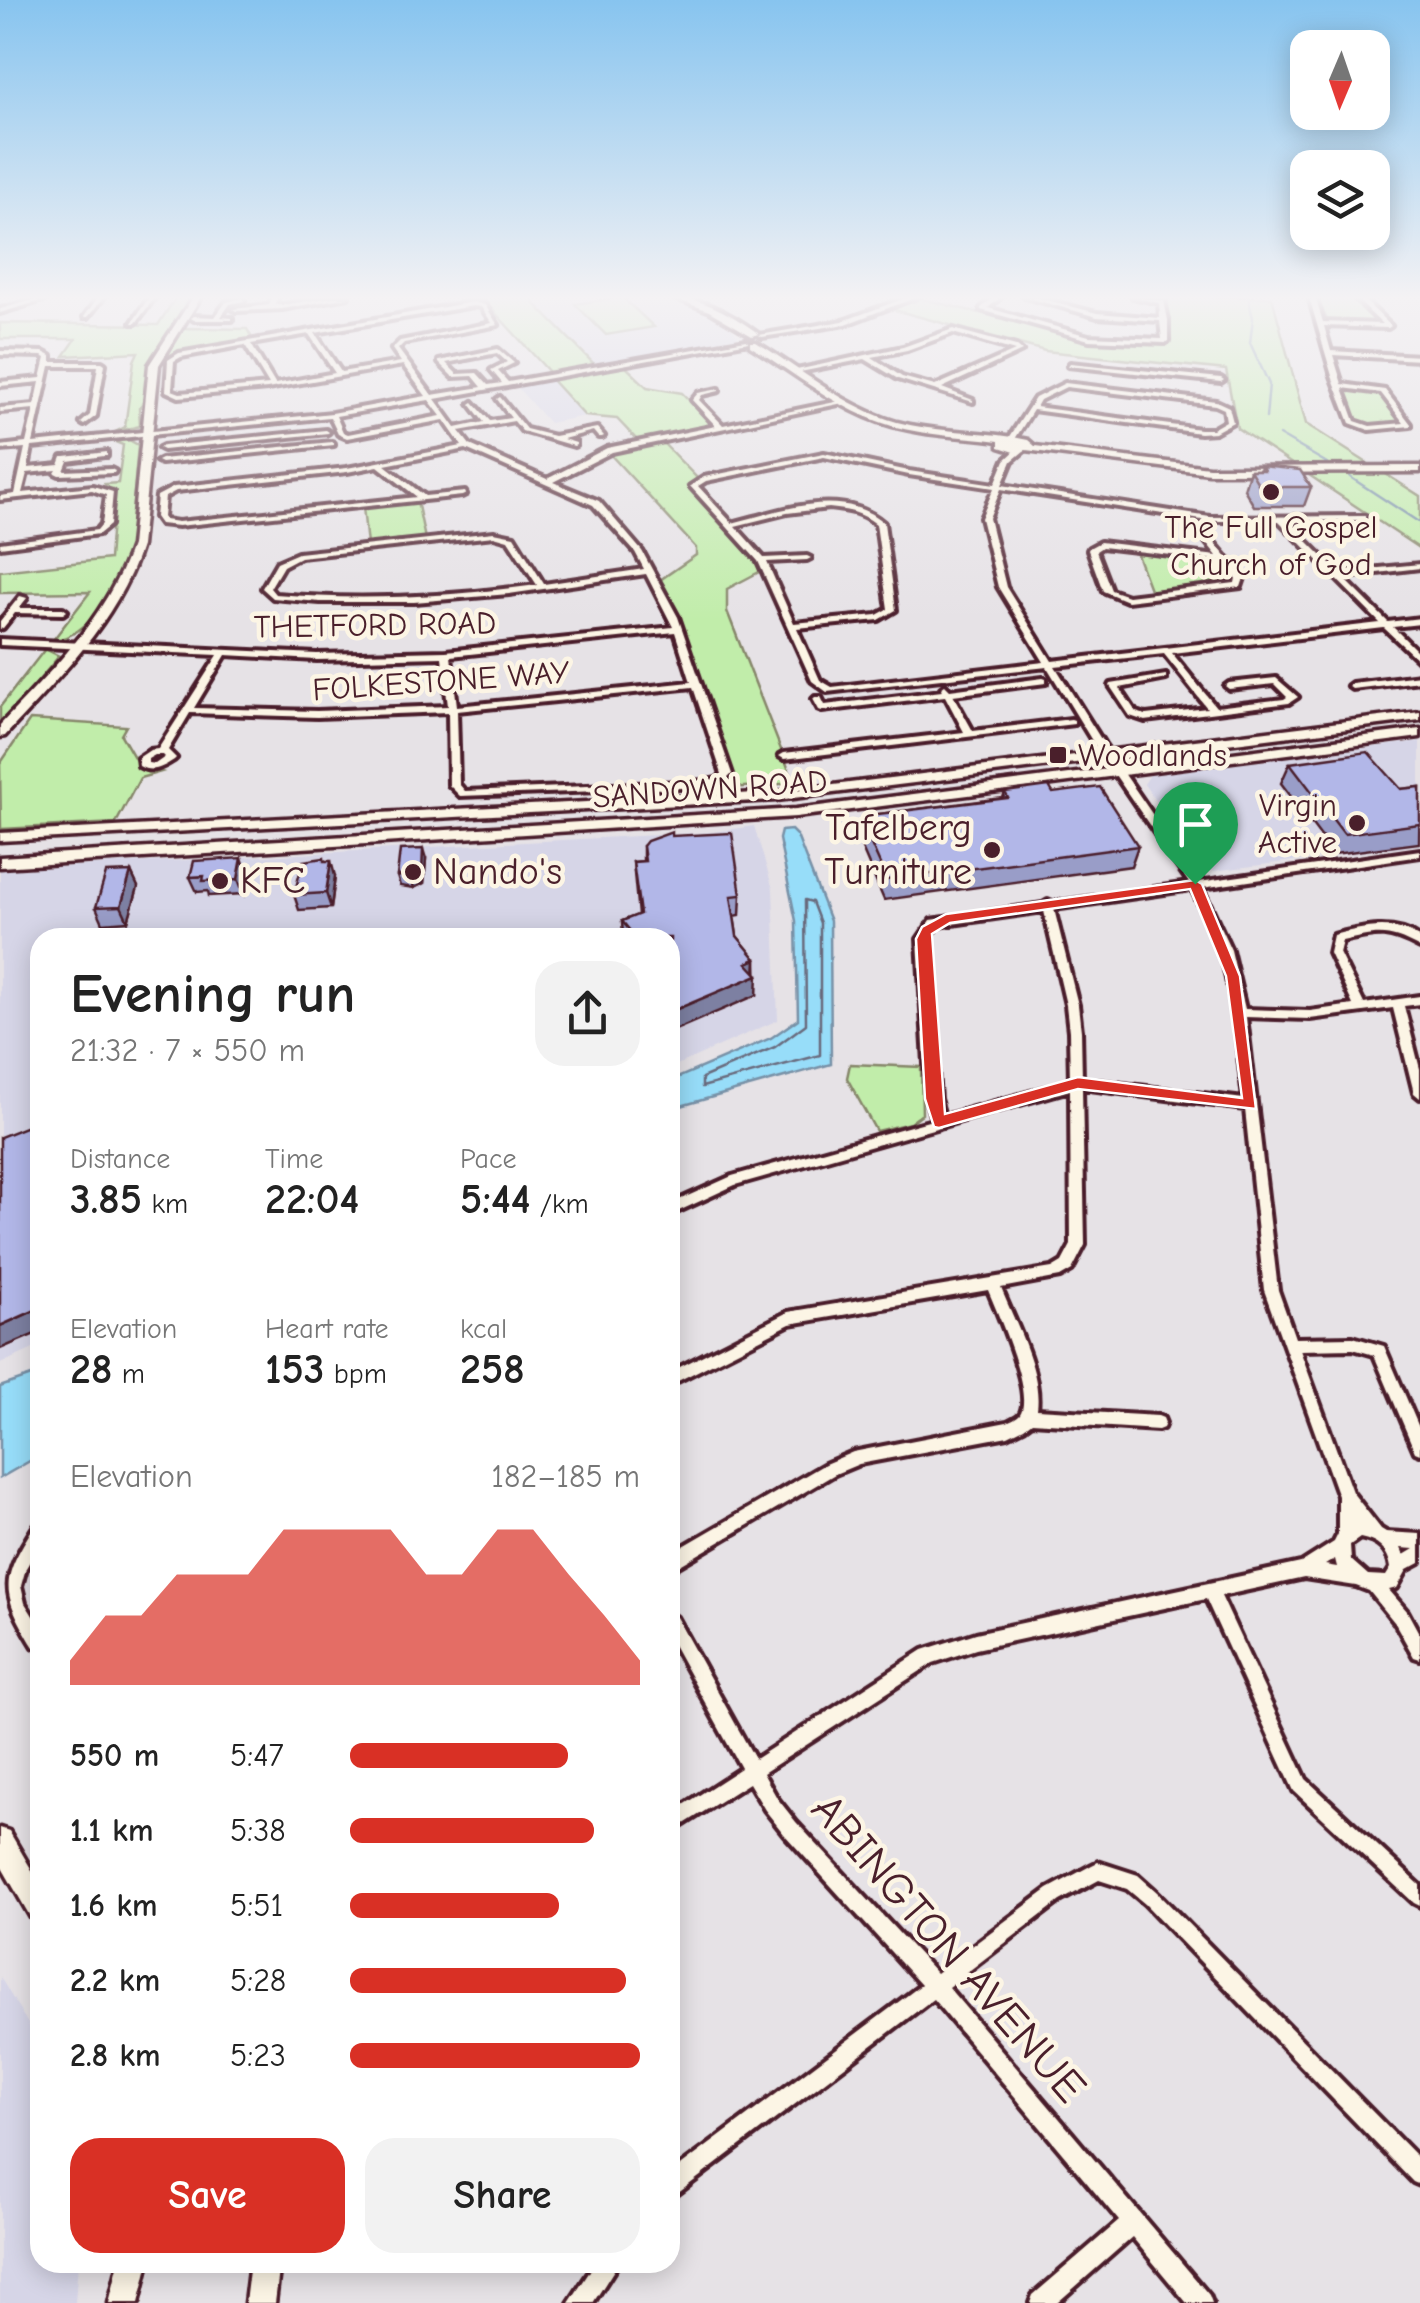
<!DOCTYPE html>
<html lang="en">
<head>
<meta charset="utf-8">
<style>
	:root { --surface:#fff; --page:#f2f2f2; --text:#222; --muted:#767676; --accent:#d93025 }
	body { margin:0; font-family:"Comic Neue",sans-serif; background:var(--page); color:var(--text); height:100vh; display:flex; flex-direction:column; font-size:38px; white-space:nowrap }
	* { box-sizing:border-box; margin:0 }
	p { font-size:32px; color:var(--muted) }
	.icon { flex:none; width:55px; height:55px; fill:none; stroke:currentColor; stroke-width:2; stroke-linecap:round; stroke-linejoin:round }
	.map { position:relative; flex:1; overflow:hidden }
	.drawer { position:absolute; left:30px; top:928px; width:650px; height:1345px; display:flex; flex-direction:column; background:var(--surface); border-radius:30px; box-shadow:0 5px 25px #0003 }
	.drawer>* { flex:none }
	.needle { width:65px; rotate:182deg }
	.fabs { position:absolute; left:1290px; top:30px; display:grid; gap:20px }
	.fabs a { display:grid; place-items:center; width:100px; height:100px; border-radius:20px; background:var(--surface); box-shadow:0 5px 25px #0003; font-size:50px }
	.pin { position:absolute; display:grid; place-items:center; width:85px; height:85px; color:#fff; margin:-102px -42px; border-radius:50% 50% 50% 0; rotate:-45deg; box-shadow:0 0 10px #0007 }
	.pin .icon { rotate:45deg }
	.round { display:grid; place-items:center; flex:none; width:105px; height:105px; border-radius:30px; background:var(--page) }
	.head { display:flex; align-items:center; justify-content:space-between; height:170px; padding:0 40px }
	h1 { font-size:55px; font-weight:700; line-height:75px }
	.figures { display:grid; grid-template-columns:repeat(3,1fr); gap:15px; height:170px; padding:10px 40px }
	.figures div { display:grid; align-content:center }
	.figures b { font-size:42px; font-weight:700 }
	.figures small { font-size:28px; font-weight:400 }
	.figures p { font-size:28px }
	.chart { height:280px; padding:20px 40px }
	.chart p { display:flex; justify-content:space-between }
	.chart svg { width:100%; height:180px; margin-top:10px; fill:var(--accent); opacity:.7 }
	.action { display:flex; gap:20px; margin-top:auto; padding:20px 40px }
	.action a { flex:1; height:115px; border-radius:30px; background:var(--accent); color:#fff; font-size:40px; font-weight:700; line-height:115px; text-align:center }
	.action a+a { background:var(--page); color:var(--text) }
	ul { padding:0 40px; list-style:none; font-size:32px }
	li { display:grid; grid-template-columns:160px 120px 1fr; align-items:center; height:75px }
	li i { height:25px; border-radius:12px; background:var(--accent) }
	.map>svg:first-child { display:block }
	.built { fill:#d6d5e7 }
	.green { fill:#c1edaa; stroke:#86866a; stroke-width:2.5 }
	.water { fill:#97ddf9; stroke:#7891a7; stroke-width:2.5 }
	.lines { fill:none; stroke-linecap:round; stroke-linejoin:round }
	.shore { stroke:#696b7d; stroke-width:2.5 }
	.stream { stroke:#7891a7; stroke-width:2.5 }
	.street-casing { stroke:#4a1f2b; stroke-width:8 }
	.secondary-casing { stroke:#4a1f2b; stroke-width:7 }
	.street { fill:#fcf5e5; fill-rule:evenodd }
	.secondary { fill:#fcf5e5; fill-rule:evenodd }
	.wall { fill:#999dc8; stroke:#4a1f2b; stroke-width:2.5 }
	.shaded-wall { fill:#7d80a2; stroke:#4a1f2b; stroke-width:2.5 }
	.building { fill:#b2b7e8; stroke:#4a1f2b; stroke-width:2.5 }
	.route { fill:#d93025; stroke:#fff; stroke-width:2.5; fill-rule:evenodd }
	.poi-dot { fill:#4a1f2b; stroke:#fcf5e5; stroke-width:4 }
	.labels { text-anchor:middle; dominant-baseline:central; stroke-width:9; stroke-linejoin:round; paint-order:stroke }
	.far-poi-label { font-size:32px; fill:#4a1f2b; stroke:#fcf5e5 }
	.far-street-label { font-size:32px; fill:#4a1f2b; stroke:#fcf5e5 }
	.poi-label { font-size:38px; fill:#4a1f2b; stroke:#fcf5e5; text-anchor:start }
	.near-street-label { font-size:45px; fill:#4a1f2b; stroke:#fcf5e5 }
</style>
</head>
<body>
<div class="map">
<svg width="1420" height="2303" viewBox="0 0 1420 2303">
	<rect width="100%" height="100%" fill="#e6e2e6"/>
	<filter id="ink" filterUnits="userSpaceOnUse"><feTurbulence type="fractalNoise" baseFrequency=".01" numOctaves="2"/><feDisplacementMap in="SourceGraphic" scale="20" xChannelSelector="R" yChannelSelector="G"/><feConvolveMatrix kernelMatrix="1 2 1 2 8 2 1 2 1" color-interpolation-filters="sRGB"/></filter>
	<g filter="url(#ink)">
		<g class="built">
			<polygon points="535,297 667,297 707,310 724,320 738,336 729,342 596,366 533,302"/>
			<polygon points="553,380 585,416 549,423 517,387"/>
			<polygon points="1420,741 1420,845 1213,871 1199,866 1144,784 1150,775"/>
			<polygon points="754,826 773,889 778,1020 670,1068 670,938 40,938 40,1346 0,1364 0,870 713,832"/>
			<polygon points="0,1977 40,2044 40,2262 78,2263 75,2303 0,2303"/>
		</g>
		<g class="green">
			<polygon points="176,297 192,297 152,356 145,400 139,408 140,426 115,432 125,427 134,361 138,352 64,356 76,339 0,339 0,323 158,325"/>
			<polygon points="481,297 535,297 533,302 595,365 550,373"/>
			<polygon points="622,297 654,327 606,335 575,304"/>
			<polygon points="1167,297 1272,297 1306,424 1372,466 1295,466 1237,428 1226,370 1045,351 891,309 919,298 1089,340 1159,344 1171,340"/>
			<polygon points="1317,297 1354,297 1384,324 1328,322"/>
			<polygon points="183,328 247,329 253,340 165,356"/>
			<polygon points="624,365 647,387 682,393 713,425 639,442 617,419 585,416 551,379"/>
			<path d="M1348 389 1380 391 1407 422 1402 426C1363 427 1358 431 1345 392Z"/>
			<path d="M129 440 138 445 129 550C118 584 91 637 53 640L90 592 0 593V571L109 559 114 494 105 484 118 483 123 445 113 441Z"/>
			<polygon points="662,442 697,478 690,484 690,489 755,556 761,571 727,589 727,611 794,783 720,789 731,779 733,770 679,616 660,580 696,555 696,548 609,453"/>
			<polygon points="1306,473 1384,473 1420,496 1420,549"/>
			<polygon points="417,501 425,539 367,545 363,507"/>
			<polygon points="1136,552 1220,566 1233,581 1151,592"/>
			<polygon points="45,649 59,656 0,727 0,707"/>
			<polygon points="30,720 126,726 121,735 139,766 161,772 140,778 116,823 1,829 0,764"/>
			<polygon points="850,1064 921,1067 922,1114 910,1123 876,1131 847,1078"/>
		</g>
		<g class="water">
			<polygon points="791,830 797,836 830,921 831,1064 670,1109 670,1081 771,1038 798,1019 796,921 779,839 781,831"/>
			<polygon points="40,1373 40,1455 0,1478 0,1387"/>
		</g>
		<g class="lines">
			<polygon class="shore" points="805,900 812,902 820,923 820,1055 702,1087 702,1078 775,1047 806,1024"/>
			<g class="stream">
				<polyline points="1248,297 1253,318 1250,343 1269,384 1266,418"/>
				<polyline points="1279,435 1327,463"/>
				<polyline points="1350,477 1420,523"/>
			</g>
			<defs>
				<g id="street">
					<polygon points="44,297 54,297 0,313 0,309"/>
					<polygon points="98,297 104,297 88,317 84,317"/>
					<polygon points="149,297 155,297 136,323 132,323"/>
					<polygon points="272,297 278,297 275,304 282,305 333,297 348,297 282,309 236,311 233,309 269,305"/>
					<polygon points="908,297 917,297 846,324 762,337 759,335 843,321"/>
					<polygon points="994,297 1001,297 988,308 1089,336 1162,339 1160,321 1097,317 1025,297 1035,297 1097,313 1160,318 1159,303 1133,297 1164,301 1168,320 1168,341 1165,343 1089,340 981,310 981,308"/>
					<path d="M1309 297H1315L1323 322 1382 324 1354 297H1361L1391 326 1388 328 1324 326 1331 351 1420 356V360L1333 355 1342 384 1385 390 1411 424V426L1369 430 1350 423 1332 376ZM1343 388 1381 393 1404 423 1370 426 1355 421Z"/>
					<polygon points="242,298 244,301 230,304 221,317 232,318 232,320 194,320 191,318 194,316 215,317 226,302"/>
					<path d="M473 302 485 305 498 325 404 343 398 349 432 395 482 387 473 376 453 377 439 363V361L498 349 514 363 498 371 508 382 746 340 749 342 435 399 456 428 484 422 470 404 473 402 490 421 511 418 497 399 500 397 526 429 554 436 597 428 604 436 602 437H598L593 431 563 439 576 443V445L574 446 522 431 514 421 459 431 470 445 547 479 607 448 716 426 692 400 698 393 719 389V391L702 395 699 400 723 425 840 401 843 403 612 452 553 482 599 501 642 551 678 617 732 774 723 783 707 787 460 796 449 785 448 712 317 717 190 713 168 750 176 758 174 760C163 767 152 774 139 766L138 758 150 750 158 749 218 655 0 645V639L317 654 446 651 673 627 646 574 509 594 414 602H320L273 598 262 588 277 562 298 553 494 532 514 536 544 584 644 569 635 552 593 505 466 449 385 465 425 496 465 492 466 494 462 496 178 526 160 524 155 517 157 496 174 487 347 468 462 446 444 420 347 438 338 434 330 417 32 447 28 468 59 465 62 457H65L107 452V456H104L68 461 64 471 111 469 115 471 114 473 59 475 55 473 57 470 27 473 22 493 93 486 113 492 110 525 99 534 0 547V543L97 530 102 524 106 495 92 490 0 500V496L15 494 25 448 0 450V446L26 443 34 409 0 412V408L35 405 40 382 0 386V382L41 378 46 358 42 356 0 355V351L43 352 51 356V362H102L105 364 96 416 84 425 81 423 90 415 98 366H50L33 443 332 413 426 396 403 365 267 389 179 397 166 391 168 360 179 353ZM473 306 481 307 492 323 400 341 392 349 401 362 341 372 315 333ZM309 334 335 373 275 384 251 344ZM245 345 269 385 180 393 172 390 174 361 181 357ZM497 353 507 362 491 370 502 383 488 385 477 373 457 374 446 363ZM429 400 441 416 348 434 343 432 336 416ZM378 466 417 497 178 522 165 520 163 517 165 497 176 491 347 472ZM494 536 508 540 537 585C449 597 363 601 275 594L270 588 283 566 300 557ZM675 632 691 682 457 706 451 656ZM226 655 317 660 442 657 448 706 317 711 194 708ZM693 687 722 774 717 779 707 781 465 791 459 784 457 711ZM155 755H163L165 757 155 764 148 763V759Z"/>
					<path d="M953 329 1016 346 1022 351 942 388 973 400V402L898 379 865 359 795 373 792 371 903 347ZM953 333 1015 351 935 386 902 377 872 357 907 350Z"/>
					<polygon points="1070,363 1221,378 1224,380 1221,382 1068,366"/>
					<path d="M1065 383 1216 401 1229 407 1233 422 1215 432 1200 433 1033 410 1015 439H1011L1009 438 1035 398ZM1066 387 1215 405 1224 409 1226 421 1212 429H1200L1036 407 1040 400Z"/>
					<polygon points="326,430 329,432 328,433 163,450 159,448 163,446"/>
					<polygon points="332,442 334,443 334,445 161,463 157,461 161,459"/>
					<path d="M1018 448 1025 450 1012 461 1002 485 1210 517 1362 516H1365V520L1287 521 1338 572 1420 564V568L1343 577 1388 622 1420 618V624L1393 627 1420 654V662L1384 628 1172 653 1216 707 1284 699 1287 697 1274 684 1229 689 1225 686 1229 683 1276 678 1298 697 1289 703 1145 721 1130 716 1110 686 1111 684 1166 675V679L1120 688 1136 712 1146 715 1207 708 1164 654 1055 666 1104 744 1199 882 1420 850V856L1202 888 1231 950 1245 1009 1310 1011 1353 1005 1329 953 1333 935C1362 928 1394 920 1420 938V948C1387 930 1378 933 1342 941L1339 953 1364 1004 1420 996V1004L1404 1006 1420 1069V1098L1414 1093 1393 1008 1310 1019 1246 1017 1278 1290 1295 1338 1353 1337 1384 1346 1420 1430V1454L1415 1452 1374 1355 1353 1349 1300 1350 1352 1492 1381 1529 1386 1532 1420 1534V1563L1407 1570 1397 1588 1389 1590 1407 1611 1420 1635V1659L1414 1657 1395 1623 1369 1591 1356 1586 1304 1578 1221 1596 1306 1779 1420 1885V1906L1414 1903 1294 1791 1206 1599 976 1649 933 1663 763 1773 777 1798 796 1822 936 1973 1048 1889 1092 1865 1098 1862 1138 1875 1157 1892 1420 2160V2185L1413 2182 1145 1904 1127 1889 1099 1880 1060 1901 948 1987 1209 2295 1212 2303H1187L1132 2237 1057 2303H1030L1033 2295 1119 2221 933 1999 677 2194 670 2197V2174L921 1985 784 1834 765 1810 749 1783 670 1833V1814L741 1768 670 1639V1615L676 1617 755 1759 923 1650 976 1633 1301 1563 1334 1542 1338 1534V1496L1264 1290 1245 1109 1082 1088 1085 1245 1072 1270 1060 1277 1001 1288C1015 1323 1042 1371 1037 1409L1158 1416 1163 1418 1165 1423 1163 1428 1158 1430 1032 1422 1024 1428 1008 1436 859 1464 835 1474 670 1571V1554L825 1464 853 1452 1007 1422C1011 1420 1018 1417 1020 1414 1034 1394 997 1312 988 1290L790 1324 670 1385V1372L788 1312 1052 1268 1062 1262 1071 1245 1070 1090 735 1185 670 1215V1204L732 1176 932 1120 927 1099 918 939 931 920 1043 904 1048 901 1052 903 1189 883 1094 744 1047 667 827 692 812 681 758 561 690 486 704 477 824 453 909 471 995 484 1005 460ZM824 457 909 475 994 488 981 518 998 587 1044 662 832 687 820 680 797 628 879 620 896 610 884 523C842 486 780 511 732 523L698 486 706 481ZM1001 489 1202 520 1206 542 1217 556 1100 542 1089 548 1088 550 1103 591 1127 601 1241 587 1244 578 1214 542 1210 521H1279L1380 623 1052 661 1006 587 989 518ZM829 508C848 510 861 512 876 524L888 609 877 615 794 623 767 562 807 560 811 558 807 556 764 558 735 526 787 513ZM1102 547 1222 561 1236 578 1235 583 1128 596 1111 590 1096 551ZM1192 889 1221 950 1234 1013 1244 1099 1082 1079 1081 1031 1078 1005 1054 909ZM1044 911 1066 1005 1069 1031 1070 1081 944 1116 939 1099 928 939 938 926ZM1360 1538C1377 1541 1389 1551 1391 1568L1386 1576 1368 1575 1351 1560 1350 1545ZM1401 1548 1414 1549 1404 1555ZM1335 1559 1337 1567 1325 1565Z"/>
					<polygon points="20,596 27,598 19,608 63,608 67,611 63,614 15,613 3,628 0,629 0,621"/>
					<polygon points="1420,675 1420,681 1352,689 1348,686 1352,683"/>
					<polygon points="1043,678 1046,679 1046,683 953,695 973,731 1071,719 1074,720 1074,724 784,759 779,756 784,753 964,732 945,696 822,711 819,710 813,699 815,697 821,697 825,705 942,691 941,688 945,685 950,690"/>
					<path d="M40 1523V1544L26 1568 21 1586 25 1603 40 1627V1649L34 1647C0 1591 0 1580 35 1525Z"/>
					<polygon points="596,2262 619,2262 593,2303 569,2303"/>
				</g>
				<g id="secondary">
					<path d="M193 297H201L159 365 141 546C118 621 57 679 5 736L0 737V725C50 672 107 617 131 546L149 365Z"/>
					<path d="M671 297C702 297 735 316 759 334L752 336 709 311Z"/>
					<path d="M750 342H756C802 370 845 407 897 422 935 432 975 431 1013 437L1028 440 1035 446 1209 467 1420 466V472L1209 473 1026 450 1018 453 999 447V441C963 436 927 436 892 426 839 411 796 374 750 346Z"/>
					<polygon points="1420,712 1420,720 777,800 0,841 0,833 777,792"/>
					<polygon points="1420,729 1420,737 796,817 0,867 0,857 796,809"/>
					<polygon points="0,1828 9,1831 40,1884 40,1922 31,1918 0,1864"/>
					<polygon points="119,2262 149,2262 139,2303 109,2303"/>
					<polygon points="250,2262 280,2262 275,2303 245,2303"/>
				</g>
			</defs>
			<use href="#street" class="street-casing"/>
			<use href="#secondary" class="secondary-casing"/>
			<use href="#street" class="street"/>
			<use href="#secondary" class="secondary"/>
		</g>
		<g class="wall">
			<polygon points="1261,466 1311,487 1304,506 1254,506 1244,489 1250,470 1260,470"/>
			<polygon points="1290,763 1401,789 1420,787 1419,843 1334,854 1281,783"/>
			<polygon points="1005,792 1053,793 1138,846 1131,866 884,900 860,844 862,824 869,823 870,815 1003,798"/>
			<polygon points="672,836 741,895 740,915 734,916 737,936 756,959 757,995 623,935 622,921 638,915 633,862 643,861 643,846"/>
			<polygon points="426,859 424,883 414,888 400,886 397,876"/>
			<polygon points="325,861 335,876 331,908 299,910 294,895"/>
			<polygon points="131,872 138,887 128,921 103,923 96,907"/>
			<polygon points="248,874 244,894 209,896 208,891 197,892 190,877"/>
		</g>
		<g class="shaded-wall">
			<polygon points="423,849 426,859 424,883 414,888 411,878"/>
			<polygon points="242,858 248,874 244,894 238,879"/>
			<polygon points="331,861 335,876 331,908 326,893"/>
			<polygon points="131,872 138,887 128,921 121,906"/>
			<polygon points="756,959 755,976 758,975 757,995 670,1032 670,1012 747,963"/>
			<polygon points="40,1308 40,1332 0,1349 0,1326"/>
		</g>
		<g class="building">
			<polygon points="1261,466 1300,470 1311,487 1260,487 1250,470 1264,470"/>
			<polygon points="1368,752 1401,789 1420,787 1420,824 1344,834 1290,763"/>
			<polygon points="1049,786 1053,793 1100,787 1138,846 887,880 862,824 873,823 870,815 1008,798 1005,792"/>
			<polygon points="672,832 672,836 732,833 741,895 731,896 737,936 756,959 747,963 758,975 670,1012 670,938 617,938 631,932 622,921 640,914 633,862 645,861 643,846 647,841"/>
			<polygon points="423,849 422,873 411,878 397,876 400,850"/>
			<polygon points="242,858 238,879 203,881 204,876 190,877 194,861"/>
			<polygon points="324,858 324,861 331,861 326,893 294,895 303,861"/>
			<polygon points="131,872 121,906 96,907 106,873"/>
			<polygon points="40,1121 40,1308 0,1326 0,1137"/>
		</g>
	</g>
	<linearGradient id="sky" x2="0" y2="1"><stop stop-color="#87c4ef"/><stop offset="0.48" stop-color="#f4f2f4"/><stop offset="1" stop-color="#f4f2f4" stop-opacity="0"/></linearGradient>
	<rect width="1420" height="620" fill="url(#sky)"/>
	<path class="route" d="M1195 880 1202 884 1240 976 1256 1109 1078 1089 939 1128 934 1127 925 1099 916 939 922 927 946 914ZM1190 889 1226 976 1242 1098 1078 1077 945 1114 932 934 950 923Z"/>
	<g class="poi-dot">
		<circle cx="1271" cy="492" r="10"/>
		<rect x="1048" y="745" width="20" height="20" rx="5"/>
		<circle cx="1357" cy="823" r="10"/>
		<circle cx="992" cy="850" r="10"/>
		<circle cx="413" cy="872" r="10"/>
		<circle cx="220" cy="881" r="10"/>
	</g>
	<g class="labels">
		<g class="far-poi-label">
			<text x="1271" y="527">The Full Gospel<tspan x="1271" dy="37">Church of God</tspan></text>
			<text x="1078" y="755" text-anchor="start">Woodlands</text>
			<text x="1337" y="805" text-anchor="end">Virgin<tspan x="1337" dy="37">Active</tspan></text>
		</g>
		<g class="far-street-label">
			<text transform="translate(375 625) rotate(-1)">THETFORD ROAD</text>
			<text transform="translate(441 681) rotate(-4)">FOLKESTONE WAY</text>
			<text transform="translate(710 789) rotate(-4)">SANDOWN ROAD</text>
		</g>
		<g class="poi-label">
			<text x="972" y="828" text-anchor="end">Tafelberg<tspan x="972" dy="44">Turniture</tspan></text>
			<text x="433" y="872">Nando's</text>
			<text x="240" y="881">KFC</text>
		</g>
		<g class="near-street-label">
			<text transform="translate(949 1948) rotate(49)">ABINGTON AVENUE</text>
		</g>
	</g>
</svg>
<div class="fabs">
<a><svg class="needle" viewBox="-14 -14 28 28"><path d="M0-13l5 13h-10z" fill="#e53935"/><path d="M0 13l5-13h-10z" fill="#767676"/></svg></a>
<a><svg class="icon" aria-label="layers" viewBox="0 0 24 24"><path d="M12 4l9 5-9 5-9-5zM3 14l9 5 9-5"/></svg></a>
</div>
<div class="pin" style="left:1195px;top:884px;background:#1e9e55"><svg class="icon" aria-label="arrive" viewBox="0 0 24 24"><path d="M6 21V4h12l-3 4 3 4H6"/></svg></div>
<section class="drawer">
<div class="head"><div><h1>Evening run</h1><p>21:32 · 7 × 550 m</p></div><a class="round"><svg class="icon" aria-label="share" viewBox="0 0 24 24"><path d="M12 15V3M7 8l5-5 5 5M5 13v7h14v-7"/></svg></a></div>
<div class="figures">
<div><p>Distance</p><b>3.85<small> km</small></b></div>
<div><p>Time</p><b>22:04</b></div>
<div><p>Pace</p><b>5:44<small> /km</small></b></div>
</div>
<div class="figures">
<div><p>Elevation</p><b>28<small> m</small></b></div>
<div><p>Heart rate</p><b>153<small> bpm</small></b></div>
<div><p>kcal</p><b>258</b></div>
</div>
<div class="chart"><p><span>Elevation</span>182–185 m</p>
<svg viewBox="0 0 160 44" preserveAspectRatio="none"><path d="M0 44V38L10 27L20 27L30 17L40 17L50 17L60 6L70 6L80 6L90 6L100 17L110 17L120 6L130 6L140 17L150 27L160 38V44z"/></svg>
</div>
<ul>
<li><b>550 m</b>5:47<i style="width:75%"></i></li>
<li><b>1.1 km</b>5:38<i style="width:84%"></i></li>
<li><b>1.6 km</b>5:51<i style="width:72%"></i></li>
<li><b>2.2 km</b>5:28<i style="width:95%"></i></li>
<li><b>2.8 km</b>5:23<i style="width:100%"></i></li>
</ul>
<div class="action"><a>Save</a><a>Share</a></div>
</section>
</div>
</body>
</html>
